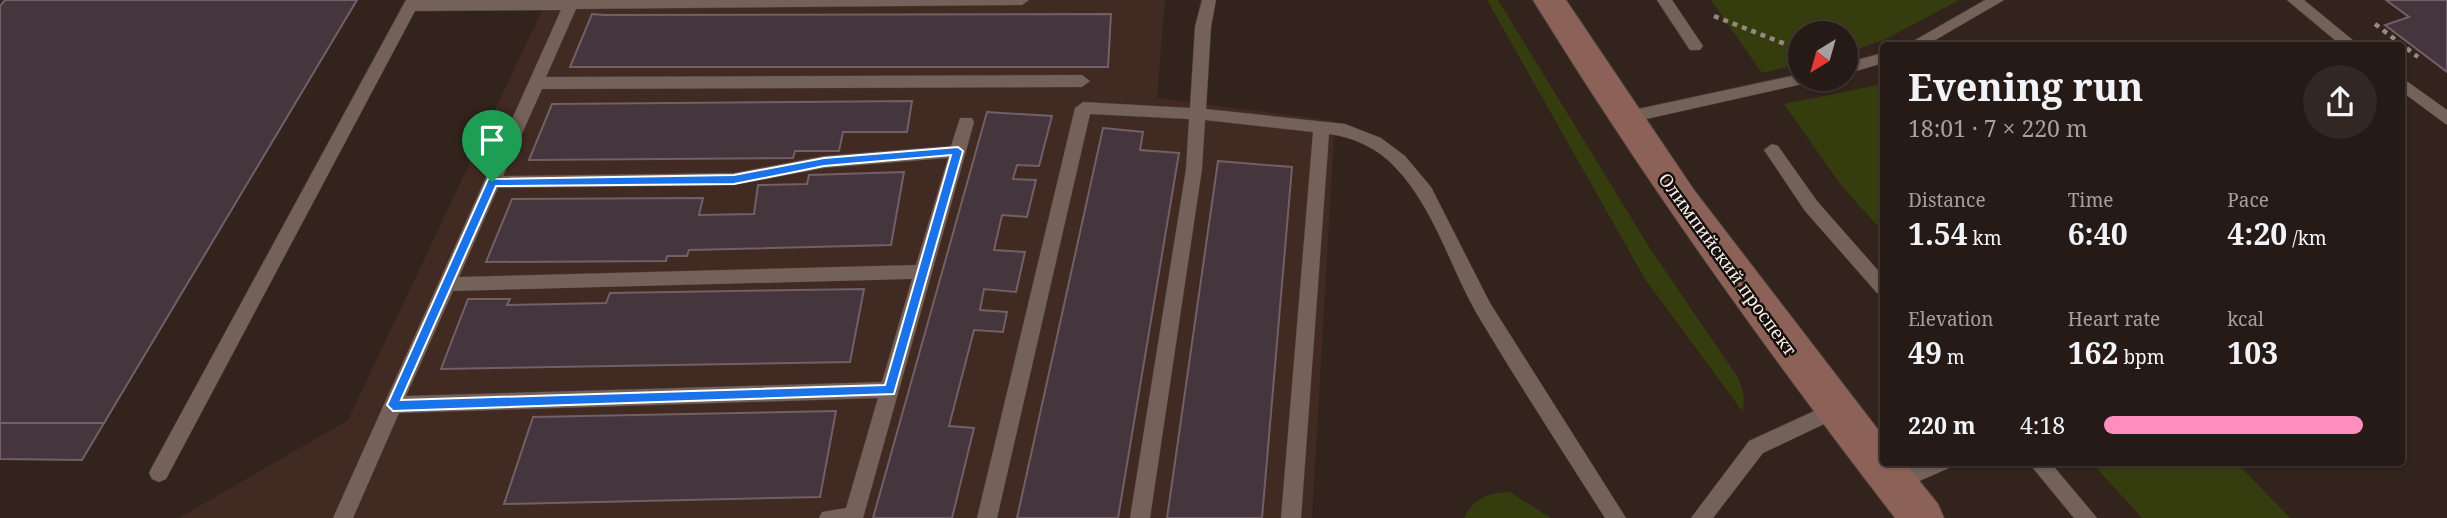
<!DOCTYPE html>
<html lang="en">
<head>
<meta charset="utf-8">
<style>
	:root { --surface:#261a16; --page:#322723; --text:#f1f3f6; --muted:#a4a1a1; --line:#423835; --accent:#fd8ebf }
	body { margin:0; font-family:"Noto Serif",serif; background:var(--page); color:var(--text); height:100vh; display:flex; flex-direction:column; font-size:26px; white-space:nowrap }
	* { box-sizing:border-box; margin:0 }
	p { font-size:23px; color:var(--muted) }
	.icon { flex:none; width:38px; height:38px; fill:none; stroke:currentColor; stroke-width:2; stroke-linecap:round; stroke-linejoin:round }
	.map { position:relative; flex:1; overflow:hidden }
	.sheet { position:absolute; left:1880px; top:42px; width:525px; height:424px; display:flex; flex-direction:column; background:var(--surface); border-radius:7px; box-shadow:0 2px 5px #0004,0 0 0 2px var(--line) }
	.sheet>* { flex:none }
	.needle { width:46px; rotate:217deg }
	.fabs { position:absolute; left:1788px; top:21px; display:grid; gap:14px }
	.fabs a { display:grid; place-items:center; width:70px; height:70px; border-radius:50%; background:var(--surface); box-shadow:0 2px 5px #0004,0 0 0 2px var(--line); font-size:35px }
	.pin { position:absolute; display:grid; place-items:center; width:60px; height:60px; color:#fff; margin:-72px -30px; border-radius:50% 50% 50% 0; rotate:-45deg; box-shadow:0 0 7px #0007 }
	.pin .icon { rotate:45deg }
	.round { display:grid; place-items:center; flex:none; width:74px; height:74px; border-radius:37px; background:var(--page) }
	.headline { display:flex; align-items:center; justify-content:space-between; height:119px; padding:0 28px }
	h1 { font-size:38px; font-weight:700; line-height:52px }
	.metrics { display:grid; grid-template-columns:repeat(3,1fr); gap:10px; height:119px; padding:7px 28px }
	.metrics div { display:grid; align-content:center }
	.metrics b { font-size:30px; font-weight:700 }
	.metrics small { font-size:19px; font-weight:400 }
	.metrics p { font-size:19px }
	ul { padding:0 28px; list-style:none; font-size:23px }
	li { display:grid; grid-template-columns:112px 84px 1fr; align-items:center; height:52px }
	li i { height:18px; border-radius:9px; background:var(--accent) }
	.map>svg:first-child { display:block }
	.built { fill:#402a21 }
	.green { fill:#353d0f }
	.building { fill:#45353c; stroke:#725f67; stroke-width:2 }
	.lines { fill:none; stroke-linecap:round; stroke-linejoin:round }
	.lane-casing { stroke:#4b3e39; stroke-width:1 }
	.secondary-casing { stroke:#4b3e39; stroke-width:2 }
	.path { stroke:#968984; stroke-width:4.5; stroke-dasharray:5 5; stroke-linecap:butt }
	.lane { fill:#73615a; fill-rule:evenodd }
	.secondary { fill:#8c6258; fill-rule:evenodd }
	.route { fill:#1a73e8; stroke:#fff; stroke-width:2; fill-rule:evenodd }
	.labels { text-anchor:middle; dominant-baseline:central; stroke-width:5; stroke-linejoin:round; paint-order:stroke }
	.street-label { font-size:18px; fill:#f9eeea; stroke:#150f0c }
</style>
</head>
<body>
<div class="map">
<svg width="2447" height="518" viewBox="0 0 2447 518">
	<rect width="100%" height="100%" fill="#33231d"/>
	<polygon class="built" points="547,0 1165,0 1157,98 1335,121 1312,518 179,518 348,420"/>
	<g class="green">
		<polygon points="1487,0 1498,0 1651,250 1739,379 1744,397 1743,412 1645,279"/>
		<polygon points="1711,0 1959,0 1886,39 1846,53 1846,33 1801,33 1801,64 1762,73"/>
		<polygon points="1883,84 1883,232 1841,185 1784,104"/>
		<polygon points="2091,462 2236,462 2290,518 2142,518"/>
		<path d="M1510 492 1551 518H1464C1473 498 1489 493 1510 492Z"/>
	</g>
	<g class="building">
		<polygon points="5,0 357,0 104,423 0,423 0,6"/>
		<polygon points="2386,0 2447,0 2447,72 2385,25 2409,17"/>
		<polygon points="592,14 604,15 1111,14 1108,67 570,67"/>
		<polygon points="912,101 907,132 843,132 839,151 795,151 793,158 529,160 552,104"/>
		<polygon points="987,112 1052,116 1039,166 1017,165 1013,179 1036,180 1027,217 1002,215 994,250 1025,252 1016,292 984,289 980,310 1007,312 1003,332 974,330 949,426 974,428 952,518 873,518"/>
		<polygon points="1103,128 1143,132 1140,150 1179,153 1118,518 1017,518"/>
		<polygon points="1218,161 1292,167 1262,518 1167,518"/>
		<polygon points="904,172 891,245 689,250 687,256 667,256 666,261 486,262 512,199 703,198 699,215 754,214 758,185 807,184 809,175"/>
		<polygon points="864,289 850,362 441,369 468,299 510,299 507,305 606,303 610,293"/>
		<polygon points="836,411 820,497 504,504 533,417"/>
		<polygon points="0,423 104,423 82,460 0,459"/>
	</g>
	<g class="lines">
		<defs>
			<g id="lane">
				<path d="M406 0H1029L1022 5 576 9 546 77 1082 75 1090 81 1082 87 542 89 503 176 734 173 824 156 951 146 960 118H972L974 122 966 151 863 518H819L822 512 846 508 878 398 399 413 353 518H333L561 10 415 11 166 479 159 482 152 479 149 473 152 467ZM948 158 916 265 459 277 498 188 734 185 824 168ZM912 279 882 382 406 396 453 291Z"/>
				<path d="M1202 0H1216L1211 27 1206 109 1345 124 1381 138 1405 156 1431 187 1490 303 1626 518H1605C1562 450 1518 383 1477 314 1449 265 1434 207 1394 166 1377 148 1353 137 1329 134L1301 518H1281L1313 132 1205 120 1202 169 1150 518H1130L1186 169 1189 119 1090 114 997 518H977L1075 108 1083 102 1190 108 1195 27Z"/>
				<polygon points="1657,0 1672,0 1703,46 1700,50 1690,50"/>
				<polygon points="1985,0 2004,0 1925,46 1905,46"/>
				<polygon points="2287,0 2304,0 2360,46 2342,46"/>
				<polygon points="1883,53 1883,63 1846,74 1846,63"/>
				<polygon points="1801,74 1801,79 1809,79 1807,83 1624,124 1616,118 1624,112"/>
				<polygon points="2401,77 2447,110 2447,125 2401,91"/>
				<polygon points="1772,144 1778,146 1817,201 1883,276 1883,295 1877,293 1805,211 1764,150"/>
				<polygon points="1836,401 1843,403 1846,409 1843,415 1763,453 1713,518 1691,518 1749,441"/>
				<polygon points="1921,462 1952,462 1949,468 1901,489 1894,492 1887,489 1884,483 1887,477"/>
				<polygon points="2028,462 2050,462 2097,518 2074,518"/>
			</g>
			<path id="secondary" d="M1533 0H1566L1694 190 1883 436V462H1904L1938 504 1944 518H1895C1766 351 1644 180 1533 0Z"/>
		</defs>
		<use href="#lane" class="lane-casing"/>
		<use href="#secondary" class="secondary-casing"/>
		<g class="path">
			<polyline points="1714,16 1798,49"/>
			<polyline points="2375,24 2418,57"/>
		</g>
		<use href="#lane" class="lane"/>
		<use href="#secondary" class="secondary"/>
	</g>
	<path class="route" d="M958 147 963 151 894 394 393 411 387 405 488 179 734 175 824 158ZM951 155 885 385 401 400 496 186 734 184 824 166Z"/>
	<g class="labels">
		<g class="street-label">
			<text transform="translate(1728 264) rotate(54)">Олимпийский проспект</text>
		</g>
	</g>
</svg>
<div class="fabs">
<a><svg class="needle" viewBox="-14 -14 28 28"><path d="M0-13l5 13h-10z" fill="#e53935"/><path d="M0 13l5-13h-10z" fill="#a4a1a1"/></svg></a>
</div>
<div class="pin" style="left:492px;top:182px;background:#1e9e55"><svg class="icon" aria-label="arrive" viewBox="0 0 24 24"><path d="M6 21V4h12l-3 4 3 4H6"/></svg></div>
<section class="sheet">
<div class="headline"><div><h1>Evening run</h1><p>18:01 · 7 × 220 m</p></div><a class="round"><svg class="icon" aria-label="share" viewBox="0 0 24 24"><path d="M12 15V3M7 8l5-5 5 5M5 13v7h14v-7"/></svg></a></div>
<div class="metrics">
<div><p>Distance</p><b>1.54<small> km</small></b></div>
<div><p>Time</p><b>6:40</b></div>
<div><p>Pace</p><b>4:20<small> /km</small></b></div>
</div>
<div class="metrics">
<div><p>Elevation</p><b>49<small> m</small></b></div>
<div><p>Heart rate</p><b>162<small> bpm</small></b></div>
<div><p>kcal</p><b>103</b></div>
</div>
<ul>
<li><b>220 m</b>4:18<i style="width:95%"></i></li>
</ul>
</section>
</div>
</body>
</html>
